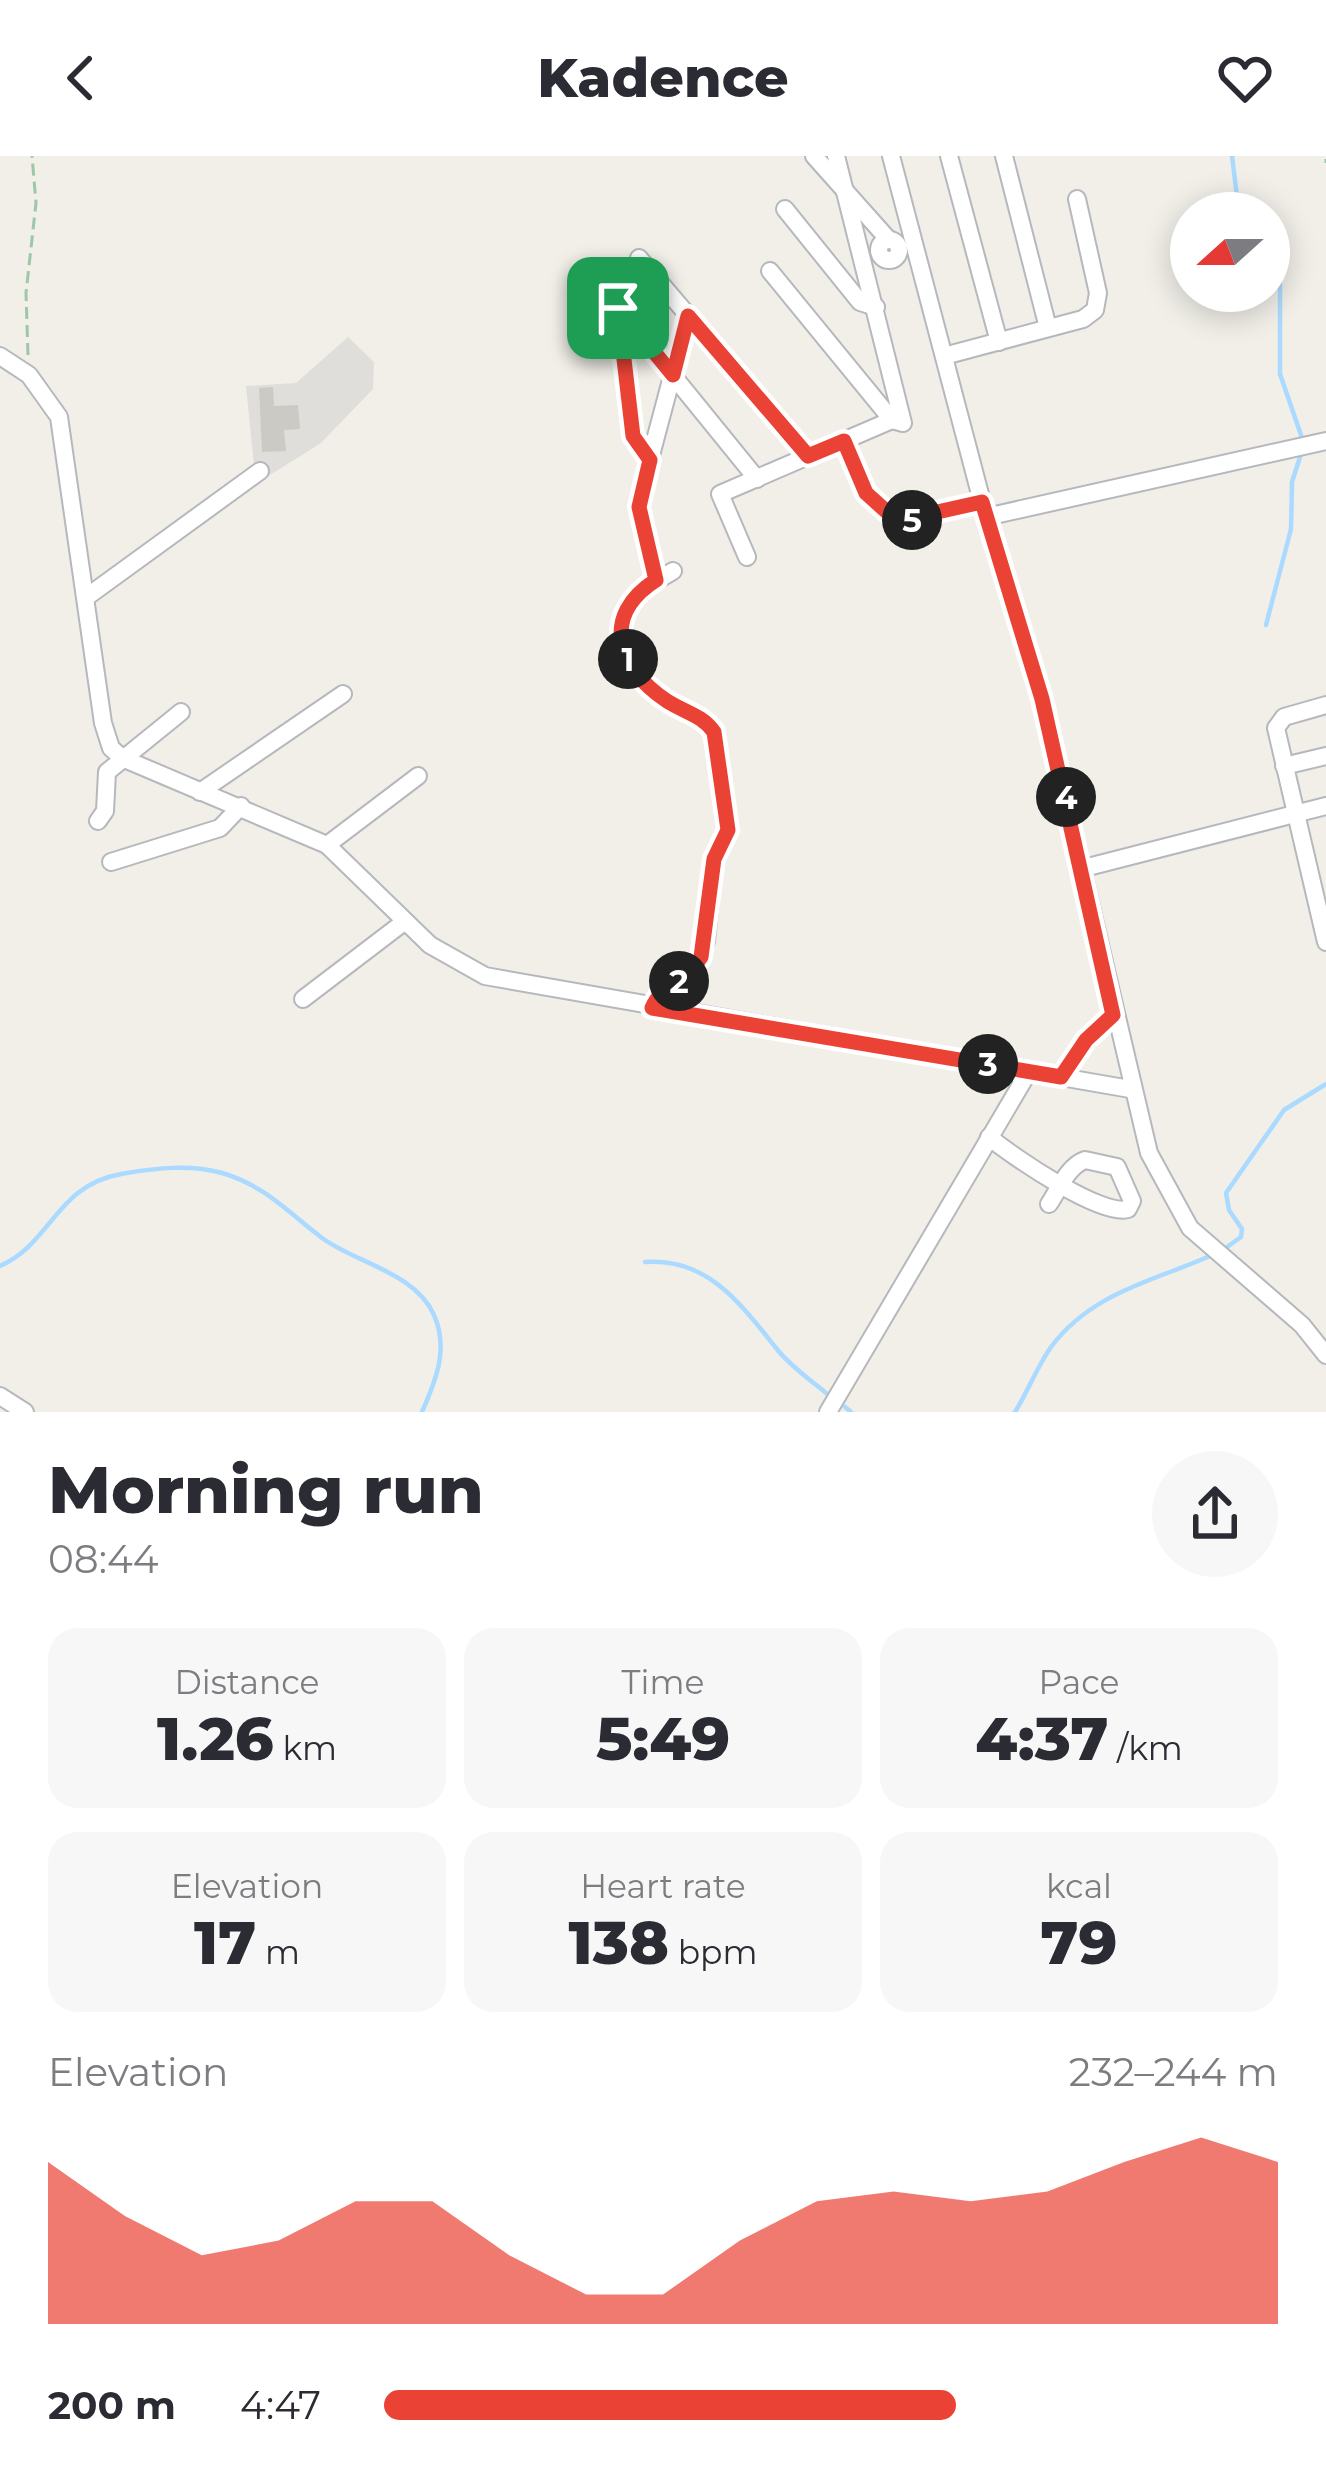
<!DOCTYPE html>
<html lang="en">
<head>
<meta charset="utf-8">
<style>
	:root { --surface:#fff; --page:#f7f7f7; --text:#2b2b33; --muted:#7c7c81; --accent:#ea4335 }
	body { margin:0; font-family:Montserrat,sans-serif; background:var(--page); color:var(--text); height:100vh; display:flex; flex-direction:column; font-size:45px; white-space:nowrap }
	* { box-sizing:border-box; margin:0 }
	p { font-size:39px; color:var(--muted) }
	.icon { flex:none; width:66px; height:66px; fill:none; stroke:currentColor; stroke-width:2; stroke-linecap:round; stroke-linejoin:round }
	.map { position:relative; height:1256px; overflow:hidden }
	.sheet { display:flex; flex-direction:column; background:var(--surface); flex:1 }
	.sheet>* { flex:none }
	.needle { width:78px; rotate:249deg }
	.controls { position:absolute; left:1170px; top:36px; display:grid; gap:24px }
	.controls a { display:grid; place-items:center; width:120px; height:120px; border-radius:50%; background:var(--surface); box-shadow:0 6px 30px #0003; font-size:60px }
	.pin { position:absolute; display:grid; place-items:center; width:102px; height:102px; color:#fff; margin:-51px; border-radius:24px; box-shadow:0 6px 18px #0006 }
	.km { position:absolute; width:60px; height:60px; margin:-30px; border-radius:50%; background:#222; color:#fff; font-size:33px; line-height:60px; text-align:center }
	.round { display:grid; place-items:center; flex:none; width:126px; height:126px; border-radius:63px; background:var(--page) }
	.head { display:flex; align-items:center; justify-content:space-between; height:204px; padding:0 48px }
	h1 { font-size:66px; font-weight:800; line-height:90px }
	.stats { display:grid; grid-template-columns:repeat(3,1fr); gap:18px; height:204px; padding:12px 48px }
	.stats div { display:grid; align-content:center; border-radius:30px; background:var(--page); text-align:center }
	.stats b { font-size:60px; font-weight:800 }
	.stats small { font-size:33px; font-weight:400 }
	.stats p { font-size:33px }
	.chart { height:336px; padding:24px 48px }
	.chart p { display:flex; justify-content:space-between }
	.chart svg { width:100%; height:216px; margin-top:12px; fill:var(--accent); opacity:.7 }
	ul { padding:0 48px; list-style:none; font-size:39px }
	li { display:grid; grid-template-columns:192px 144px 1fr; align-items:center; height:90px }
	li i { height:30px; border-radius:15px; background:var(--accent) }
	header { display:flex; justify-content:space-between; align-items:center; height:156px; padding:0 48px; background:var(--surface); font-size:54px; font-weight:800 }
	.map>svg:first-child { display:block }
	.industrial { fill:#e0deda }
	.lines { fill:none; stroke-linecap:round; stroke-linejoin:round }
	.stream { stroke:#aadaff; stroke-width:4.5 }
	.building { fill:#cccac5 }
	.minor-casing { stroke:#b5b8bc; stroke-width:20 }
	.path { stroke:#9cc7a9; stroke-width:3; stroke-dasharray:12 6; stroke-linecap:butt }
	.minor { stroke:#fff; stroke-width:16 }
	.route-casing { stroke:#fff; stroke-width:24 }
	.route { stroke:#ea4335; stroke-width:15 }
</style>
</head>
<body>
<header><svg class="icon" aria-label="back" viewBox="0 0 24 24"><path d="M15 5l-7 7 7 7"/></svg>Kadence<svg class="icon" aria-label="heart" viewBox="0 0 24 24"><path d="M12 20l-8-8c-3-5 5-10 8-4 3-6 11-1 8 4z"/></svg></header>
<div class="map">
<svg width="1326" height="1256" viewBox="0 0 1326 1256">
	<rect width="100%" height="100%" fill="#f1efe8"/>
	<polygon class="industrial" points="348,181 374,206 373,233 321,287 262,324 254,310 246,230 296,227"/>
	<g class="lines">
		<g class="stream">
			<polyline points="1232,0 1239,57"/>
			<polyline points="1269,96 1280,128 1280,218 1301,279"/>
			<polyline points="1266,469 1291,373 1292,326 1300,301"/>
			<polyline points="1227,1091 1241,1081 1242,1073 1229,1054 1226,1037 1284,954 1326,928"/>
			<path d="M645 1106C707 1101 741 1148 776 1192 789 1209 809 1223 826 1237"/>
			<path d="M0 1110C53 1086 55 1030 121 1018 154 1012 190 1008 222 1017 264 1029 289 1057 322 1082 356 1107 416 1117 434 1159 449 1193 436 1224 422 1256"/>
			<polyline points="845,1251 851,1256"/>
			<path d="M1015 1256C1028 1235 1037 1211 1051 1191 1091 1137 1153 1125 1210 1100"/>
		</g>
	</g>
	<polygon class="building" points="273,231 274,250 298,249 300,273 284,274 286,295 262,296 259,232"/>
	<g class="lines">
		<defs>
			<g id="minor">
				<polyline points="814,0 888,83"/>
				<polyline points="891,0 995,395 1042,543 1149,997 1190,1072 1302,1169 1326,1199"/>
				<polyline points="949,0 999,186"/>
				<polyline points="1004,0 1048,172"/>
				<polyline points="785,53 860,146 876,151"/>
				<circle cx="889" cy="94" r="10"/>
				<polyline points="639,102 808,300"/>
				<polyline points="770,115 892,264 903,267 836,0"/>
				<polyline points="618,152 757,323"/>
				<polyline points="618,156 633,280 650,304"/>
				<polyline points="0,200 29,219 59,261 103,567 111,592 122,602 327,689 430,789 485,820 1130,933"/>
				<polyline points="944,200 1083,163 1095,154 1098,137 1077,43"/>
				<polyline points="844,285 866,337 897,365 982,346"/>
				<polyline points="641,337 688,160"/>
				<polyline points="986,361 1326,285"/>
				<polyline points="747,401 720,338 892,264"/>
				<polyline points="88,440 260,315"/>
				<polyline points="1326,549 1284,561 1276,572 1326,786"/>
				<polyline points="1284,610 1326,600"/>
				<polyline points="200,636 343,538"/>
				<polyline points="98,665 105,655 107,616 181,556"/>
				<polyline points="327,689 418,620"/>
				<polyline points="111,706 220,672 241,650"/>
				<polyline points="1084,712 1326,650"/>
				<polyline points="303,843 404,766"/>
				<path d="M652 852 661 836 693 814 706 785 714 703 728 674 714 576C702 559 684 556 667 545 602 502 607 451 673 415"/>
				<path d="M989 981C1012 1000 1101 1061 1128 1053L1132 1045 1117 1011 1085 1004C1068 1010 1059 1033 1049 1048"/>
				<polyline points="0,1240 25,1256"/>
				<polyline points="828,1256 1029,915"/>
			</g>
		</defs>
		<use href="#minor" class="minor-casing"/>
		<g class="path">
			<polyline points="1326,3 1326,7"/>
			<polyline points="28,199 26,137 36,47 32,0"/>
			<polyline points="639,351 649,380 651,411"/>
			<polyline points="1069,909 1105,866"/>
		</g>
		<use href="#minor" class="minor"/>
	</g>
	<g class="lines">
		<defs>
			<path id="route" d="M618 152 673 219 688 160 808 300 844 285 866 337 897 365 982 346 1042 543 1113 859 1086 884 1061 921 652 852C662 828 688 823 701 801L714 703 728 674 714 576C702 559 684 556 667 545 617 512 600 460 656 424L639 351 650 304 633 280Z"/>
		</defs>
		<use href="#route" class="route-casing"/>
		<use href="#route" class="route"/>
	</g>
</svg>
<div class="controls">
<a><svg class="needle" viewBox="-14 -14 28 28"><path d="M0-13l5 13h-10z" fill="#e53935"/><path d="M0 13l5-13h-10z" fill="#7c7c81"/></svg></a>
</div>
<div class="pin" style="left:618px;top:152px;background:#1e9e55"><svg class="icon" aria-label="arrive" viewBox="0 0 24 24"><path d="M6 21V4h12l-3 4 3 4H6"/></svg></div>
<b class="km" style="left:628px;top:503px">1</b>
<b class="km" style="left:679px;top:825px">2</b>
<b class="km" style="left:988px;top:908px">3</b>
<b class="km" style="left:1066px;top:641px">4</b>
<b class="km" style="left:912px;top:364px">5</b>
</div>
<section class="sheet">
<div class="head"><div><h1>Morning run</h1><p>08:44</p></div><a class="round"><svg class="icon" aria-label="share" viewBox="0 0 24 24"><path d="M12 15V3M7 8l5-5 5 5M5 13v7h14v-7"/></svg></a></div>
<div class="stats">
<div><p>Distance</p><b>1.26<small> km</small></b></div>
<div><p>Time</p><b>5:49</b></div>
<div><p>Pace</p><b>4:37<small> /km</small></b></div>
</div>
<div class="stats">
<div><p>Elevation</p><b>17<small> m</small></b></div>
<div><p>Heart rate</p><b>138<small> bpm</small></b></div>
<div><p>kcal</p><b>79</b></div>
</div>
<div class="chart"><p><span>Elevation</span>232–244 m</p>
<svg viewBox="0 0 160 44" preserveAspectRatio="none"><path d="M0 44V11L10 22L20 30L30 27L40 19L50 19L60 30L70 38L80 38L90 27L100 19L110 17L120 19L130 17L140 11L150 6L160 11V44z"/></svg>
</div>
<ul>
<li><b>200 m</b>4:47<i style="width:64%"></i></li>
</ul>
</section>
</body>
</html>
